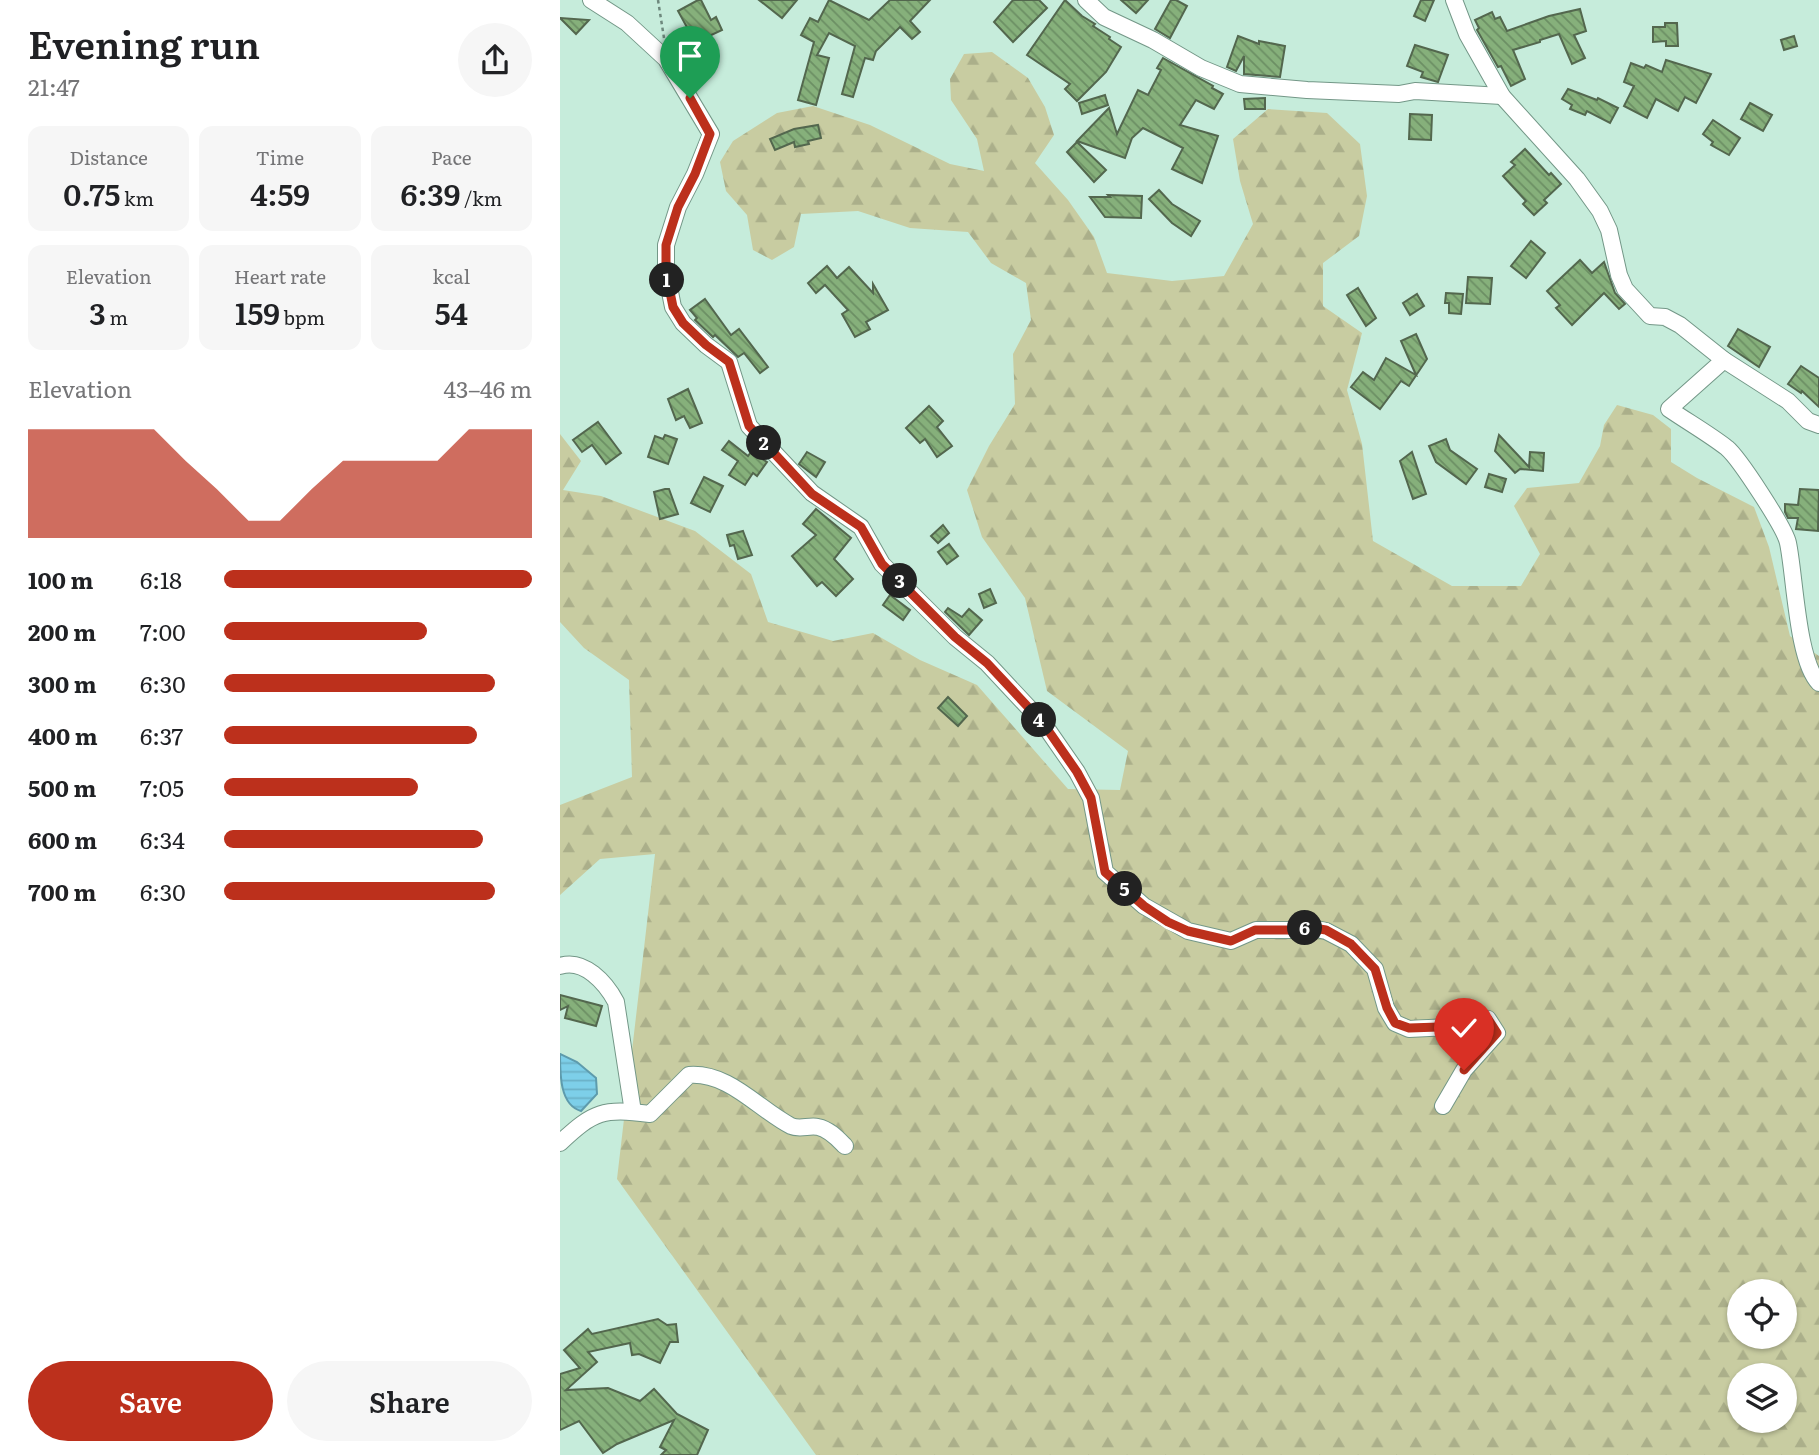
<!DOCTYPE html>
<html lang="en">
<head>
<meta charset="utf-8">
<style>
	:root { --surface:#fff; --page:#f6f6f6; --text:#202124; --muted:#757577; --accent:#bc301c }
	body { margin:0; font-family:Literata,serif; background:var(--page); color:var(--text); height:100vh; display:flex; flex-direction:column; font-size:26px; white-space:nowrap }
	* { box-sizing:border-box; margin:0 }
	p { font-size:23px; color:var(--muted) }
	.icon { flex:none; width:38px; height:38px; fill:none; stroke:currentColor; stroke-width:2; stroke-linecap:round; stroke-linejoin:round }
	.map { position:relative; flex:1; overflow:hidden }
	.details { display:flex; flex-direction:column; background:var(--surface); width:560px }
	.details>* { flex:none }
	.controls { position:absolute; left:1167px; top:1279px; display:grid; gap:14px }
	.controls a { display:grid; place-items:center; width:70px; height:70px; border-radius:50%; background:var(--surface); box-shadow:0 2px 5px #0004; font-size:35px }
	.pin { position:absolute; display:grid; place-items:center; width:60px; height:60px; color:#fff; margin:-72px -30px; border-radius:50% 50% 50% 0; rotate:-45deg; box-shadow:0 0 7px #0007 }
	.pin .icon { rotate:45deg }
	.km { position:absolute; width:35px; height:35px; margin:-18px; border-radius:50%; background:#222; color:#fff; font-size:19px; line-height:35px; text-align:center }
	.round { display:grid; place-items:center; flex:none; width:74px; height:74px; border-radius:37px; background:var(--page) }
	.overview { display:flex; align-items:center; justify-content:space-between; height:119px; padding:0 28px }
	h1 { font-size:38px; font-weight:600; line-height:52px }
	.figures { display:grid; grid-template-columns:repeat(3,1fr); gap:10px; height:119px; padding:7px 28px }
	.figures div { display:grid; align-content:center; border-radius:14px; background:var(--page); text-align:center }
	.figures b { font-size:30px; font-weight:600 }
	.figures small { font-size:19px; font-weight:400 }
	.figures p { font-size:19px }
	.chart { height:196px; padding:14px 28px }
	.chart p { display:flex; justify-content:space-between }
	.chart svg { width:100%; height:126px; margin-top:7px; fill:var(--accent); opacity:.7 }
	.button { display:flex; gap:14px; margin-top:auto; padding:14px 28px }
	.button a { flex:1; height:80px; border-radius:42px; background:var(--accent); color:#fff; font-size:28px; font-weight:600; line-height:80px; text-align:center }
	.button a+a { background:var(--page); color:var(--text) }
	ul { padding:0 28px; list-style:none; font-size:23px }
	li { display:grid; grid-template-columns:112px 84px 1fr; align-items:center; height:52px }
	li i { height:18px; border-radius:9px; background:var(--accent) }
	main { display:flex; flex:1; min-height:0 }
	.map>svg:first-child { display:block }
	.forest { fill:url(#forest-firs); fill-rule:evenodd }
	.water { fill:url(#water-rules); stroke:#5e9bac; stroke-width:2 }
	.building { fill:url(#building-back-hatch); stroke:#53674e; stroke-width:2 }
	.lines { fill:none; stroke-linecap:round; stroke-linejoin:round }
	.minor-casing { stroke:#739787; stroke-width:18 }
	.path { stroke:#6e887d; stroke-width:2.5; stroke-dasharray:3.5 3.5; stroke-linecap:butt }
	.minor { stroke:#fff; stroke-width:16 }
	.route-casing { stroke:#fff; stroke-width:14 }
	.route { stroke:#bc301c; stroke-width:9 }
</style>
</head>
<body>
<main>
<section class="details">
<div class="overview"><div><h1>Evening run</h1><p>21:47</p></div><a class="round"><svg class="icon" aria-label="share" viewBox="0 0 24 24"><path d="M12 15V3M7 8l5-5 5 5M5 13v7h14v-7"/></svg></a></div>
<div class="figures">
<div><p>Distance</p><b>0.75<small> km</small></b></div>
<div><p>Time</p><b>4:59</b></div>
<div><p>Pace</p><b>6:39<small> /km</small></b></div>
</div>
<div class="figures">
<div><p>Elevation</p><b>3<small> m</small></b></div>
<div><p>Heart rate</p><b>159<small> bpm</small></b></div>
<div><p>kcal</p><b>54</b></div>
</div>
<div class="chart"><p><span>Elevation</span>43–46 m</p>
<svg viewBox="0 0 160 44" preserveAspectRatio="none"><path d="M0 44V6L10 6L20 6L30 6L40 6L50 17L60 27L70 38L80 38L90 27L100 17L110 17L120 17L130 17L140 6L150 6L160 6V44z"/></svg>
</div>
<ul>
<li><b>100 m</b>6:18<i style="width:100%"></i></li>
<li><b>200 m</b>7:00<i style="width:66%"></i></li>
<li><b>300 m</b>6:30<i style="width:88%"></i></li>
<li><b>400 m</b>6:37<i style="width:82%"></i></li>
<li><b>500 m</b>7:05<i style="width:63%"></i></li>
<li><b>600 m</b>6:34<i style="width:84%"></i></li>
<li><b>700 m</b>6:30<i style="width:88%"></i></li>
</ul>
<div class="button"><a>Save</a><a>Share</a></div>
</section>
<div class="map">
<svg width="1259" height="1455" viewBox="0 0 1259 1455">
	<defs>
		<pattern id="forest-firs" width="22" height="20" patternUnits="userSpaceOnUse" patternTransform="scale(1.75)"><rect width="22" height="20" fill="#c8cca1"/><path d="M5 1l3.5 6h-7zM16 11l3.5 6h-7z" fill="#abaf8a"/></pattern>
		<pattern id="water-rules" width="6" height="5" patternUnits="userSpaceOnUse" patternTransform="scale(1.75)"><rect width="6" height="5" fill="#7dcfe9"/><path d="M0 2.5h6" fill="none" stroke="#6bb1c7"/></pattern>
		<pattern id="building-back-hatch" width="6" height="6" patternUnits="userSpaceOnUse" patternTransform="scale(1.75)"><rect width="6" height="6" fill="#86b07b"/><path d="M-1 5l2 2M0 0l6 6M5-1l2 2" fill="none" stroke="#6c8f64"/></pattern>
	</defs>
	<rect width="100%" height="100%" fill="#c6ecdb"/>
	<path class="forest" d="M432 52 468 78 485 107 494 135 475 163 508 200 534 237 547 273 612 281 664 276 693 224 680 181 673 139 708 109 767 113 800 144 807 196 799 236 763 263V306L802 333 787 390 802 444 813 541 892 586H961L980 554 954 506 967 488 1019 483 1040 446 1044 425 1057 405 1093 415 1111 429V462L1137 478 1194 507 1209 547 1230 636 1259 656V1455H256L57 1179 95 854 40 859 0 895V805L72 777 69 680 24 648 0 622V434L21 461 3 490 41 496 135 531 191 574 208 622 273 641 313 633 360 660 417 685 508 789 560 790 568 751 487 691 465 598 422 537 407 490 429 446 455 404 453 354 471 320 466 283 431 263 408 232 350 228 298 211 241 214 234 247 212 260 193 250 187 215 166 191 160 162 173 141 217 113 253 106 310 125 390 164 424 171 417 139 391 100 390 79 404 54ZM1180 1292H1225V1337H1180ZM1180 1376H1225V1421H1180Z"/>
	<path class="water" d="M0 1054 17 1062 36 1078 37 1094 21 1111C0 1105 0 1075 0 1054Z"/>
	<g class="building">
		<polygon points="138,0 141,0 151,20 156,17 162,30 149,36 152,42 130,53 119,36 129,31 118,11"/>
		<polygon points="199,0 237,0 222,18"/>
		<polygon points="269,0 309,20 330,0 370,0 350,21 360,32 352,39 340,27 316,51 313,60 305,58 293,97 282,94 295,46 269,33 257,55 269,58 256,105 238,100 254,42 241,35 250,18 258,22"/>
		<polygon points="453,0 479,0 487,8 453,42 434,22"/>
		<polygon points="505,0 522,16 535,24 533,26 550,37 549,39 561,47 546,72 517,101 505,89 510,84 467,55"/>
		<polygon points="561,0 588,0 576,13"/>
		<polygon points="611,0 616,0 627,6 610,38 595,29"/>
		<polygon points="861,0 874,0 865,21 854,16"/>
		<polygon points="1020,9 1026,31 1014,35 1025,58 1012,64 999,34 980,40 980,42 953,50 965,79 951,86 941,66 938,67 917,30 919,28 915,20 932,12 935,19 940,17 947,31 989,16"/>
		<polygon points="0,18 29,20 16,34"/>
		<polygon points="1105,23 1117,23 1118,46 1106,46 1106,41 1093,42 1093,27 1105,27"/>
		<polygon points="678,36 699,44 699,41 725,46 720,77 684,74 684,56 676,71 667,67"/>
		<polygon points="1234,36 1237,46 1224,50 1221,40"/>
		<polygon points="855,45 888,55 878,82 861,77 863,72 847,66"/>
		<polygon points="603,58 653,86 652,88 663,94 654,109 636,100 620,125 658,136 642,183 612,169 623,148 583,128 572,138 565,158 517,141 549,108 557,134 578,90 588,95 601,70 597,68"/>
		<polygon points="1106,60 1151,74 1136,103 1125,97 1118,111 1096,99 1087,118 1064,106 1074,86 1064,82 1071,63 1084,68 1086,65 1102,72"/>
		<polygon points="1008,89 1037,100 1038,98 1058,108 1050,123 1027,111 1025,115 1010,109 1012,105 1002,99"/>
		<polygon points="545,95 548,105 522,114 519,103"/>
		<polygon points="705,98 705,109 685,109 684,99"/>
		<polygon points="1190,103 1212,115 1203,131 1181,119"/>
		<polygon points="850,114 872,115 871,140 849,139"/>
		<polygon points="1153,120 1180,138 1169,155 1151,145 1153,142 1143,134"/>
		<polygon points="258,125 261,138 248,141 249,144 235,147 234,142 215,150 210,139 234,129"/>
		<polygon points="517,142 546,170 534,182 507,152"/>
		<polygon points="965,149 989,175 991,173 1001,184 984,200 987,203 974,215 963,204 966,201 943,176 955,165 951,162"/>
		<polygon points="599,190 612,204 640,221 631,236 612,223 589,199"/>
		<polygon points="548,195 582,196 581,218 545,217 530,197 550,197"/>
		<polygon points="971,241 985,253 966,278 951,266"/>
		<polygon points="1020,260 1032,273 1044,262 1055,293 1065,304 1059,309 1044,293 1012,325 996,308 1000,305 987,291"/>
		<polygon points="267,266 277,278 289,267 313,293 313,284 328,310 306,322 310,329 295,337 282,314 288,310 265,285 256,293 248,283"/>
		<polygon points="908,277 932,278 930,304 906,303"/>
		<polygon points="798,288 816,318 806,326 787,295"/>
		<polygon points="886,293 903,294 901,314 889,313 889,303 885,303"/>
		<polygon points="857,294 864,306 850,315 843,303"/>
		<polygon points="145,299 171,335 179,329 208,367 200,373 184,353 178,357 155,335 153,337 135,320 137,318 130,310"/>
		<polygon points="1178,329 1210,347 1199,367 1168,346"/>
		<polygon points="856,334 867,359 849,386 841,381 820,409 791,387 803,372 814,380 826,358 856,375 841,341"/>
		<polygon points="1241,366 1259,378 1259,407 1242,391 1241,393 1228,384"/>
		<polygon points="128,389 142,423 130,428 124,416 116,420 108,399"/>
		<polygon points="369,406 383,421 377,427 392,446 377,457 365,439 360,443 346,428"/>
		<polygon points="38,422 61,453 46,464 32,445 22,452 13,440"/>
		<polygon points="105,435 117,439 108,464 88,457 95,436 103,439"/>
		<polygon points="939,435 969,467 970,452 984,453 983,471 960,469 955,473 935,451"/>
		<polygon points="886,439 890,450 917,469 906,484 876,462 869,446"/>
		<polygon points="169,441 188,456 191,452 207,462 197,476 193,473 185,485 169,475 178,461 162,450"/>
		<polygon points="247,452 265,462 256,477 239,464"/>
		<polygon points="852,452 866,494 853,499 840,461"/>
		<polygon points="929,474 946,479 942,492 925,487"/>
		<polygon points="144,477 163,486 150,512 131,503"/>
		<polygon points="105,489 109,489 118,514 100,519 94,492"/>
		<polygon points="1240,489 1259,490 1258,531 1236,529 1238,518 1228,518 1225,512 1225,504 1238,505"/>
		<polygon points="256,509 291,538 274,559 293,579 276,596 262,582 257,586 232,556 256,535 243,524"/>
		<polygon points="383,525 389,533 378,543 371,536"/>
		<polygon points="183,531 192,555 178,559 174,545 170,546 167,535"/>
		<polygon points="389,544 398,556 387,564 378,552"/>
		<polygon points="430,589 436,603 424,608 419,594"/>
		<polygon points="330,595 350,610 343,620 323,605"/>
		<polygon points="388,608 402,617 409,609 422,620 409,635 385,612"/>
		<polygon points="388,697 407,716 398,726 378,708"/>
		<polygon points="0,995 42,1006 36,1026 5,1018 8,1006 0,1010"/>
		<polygon points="98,1319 107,1325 116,1324 118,1342 110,1342 100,1363 79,1354 72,1355 70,1343 28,1352 37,1362 6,1390 48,1388 80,1401 94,1389 117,1414 148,1430 137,1455 101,1455 106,1450 100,1447 114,1420 57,1444 43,1453 19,1421 0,1430 0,1374 20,1368 4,1350 28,1329 32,1334"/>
	</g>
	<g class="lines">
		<defs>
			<g id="minor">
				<polyline points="31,0 67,23 106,59 151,134 135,174 118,207 106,245 106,272 113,307 123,323 146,345 169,362 189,426 252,493 301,527 322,564 395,637 427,663 483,723 517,772 531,798 545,872 584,906 628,931 671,941 696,930 733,930 747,927 766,931 791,944 815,969 826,1008 835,1023 849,1029 909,1026 928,1019 937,1033 904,1070 883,1106"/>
				<polyline points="526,0 544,17 593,40 641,68 680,84 747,90 839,94 855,91 942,96"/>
				<polyline points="894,0 907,34 942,96 1017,179 1040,211 1049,230 1059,275 1065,289 1090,316 1105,317 1120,325 1164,360 1228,401 1248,421 1259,425"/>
				<path d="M1164 360 1109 409C1128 422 1149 434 1167 448 1179 458 1225 528 1228 543 1235 576 1237 661 1259 683"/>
				<path d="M0 966C24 958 46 983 56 1002L73 1112"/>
				<path d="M0 1143C34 1111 43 1108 90 1114L129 1075C169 1072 198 1109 231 1126 240 1130 249 1125 258 1127 269 1129 278 1139 285 1146"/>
			</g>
		</defs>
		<use href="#minor" class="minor-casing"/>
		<polyline class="path" points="98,0 104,38"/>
		<use href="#minor" class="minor"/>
	</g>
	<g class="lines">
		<defs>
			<polyline id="route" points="130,98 150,134 135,174 118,207 106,245 106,272 113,307 123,323 146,345 169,362 189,426 252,494 301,527 322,564 395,637 427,663 483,723 517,772 531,798 545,872 584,906 608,922 628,931 671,941 695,930 733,930 747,927 766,930 791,944 815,969 827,1008 835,1023 849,1028 909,1026 928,1019 937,1033 904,1070"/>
		</defs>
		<use href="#route" class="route-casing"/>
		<use href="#route" class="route"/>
	</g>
</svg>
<div class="controls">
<a><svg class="icon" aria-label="locate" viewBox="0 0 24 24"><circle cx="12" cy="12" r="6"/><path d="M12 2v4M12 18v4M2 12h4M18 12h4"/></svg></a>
<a><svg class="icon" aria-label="layers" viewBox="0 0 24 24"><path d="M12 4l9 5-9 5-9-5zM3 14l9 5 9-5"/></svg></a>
</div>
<div class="pin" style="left:130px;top:98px;background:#1e9e55"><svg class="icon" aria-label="arrive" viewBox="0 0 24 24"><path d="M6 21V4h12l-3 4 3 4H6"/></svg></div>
<div class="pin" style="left:904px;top:1070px;background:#d93025"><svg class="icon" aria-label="check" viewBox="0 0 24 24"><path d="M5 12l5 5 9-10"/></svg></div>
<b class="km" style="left:107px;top:280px">1</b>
<b class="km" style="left:204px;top:443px">2</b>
<b class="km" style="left:340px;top:581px">3</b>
<b class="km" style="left:479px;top:720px">4</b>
<b class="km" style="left:565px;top:889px">5</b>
<b class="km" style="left:745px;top:928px">6</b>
</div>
</main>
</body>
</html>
